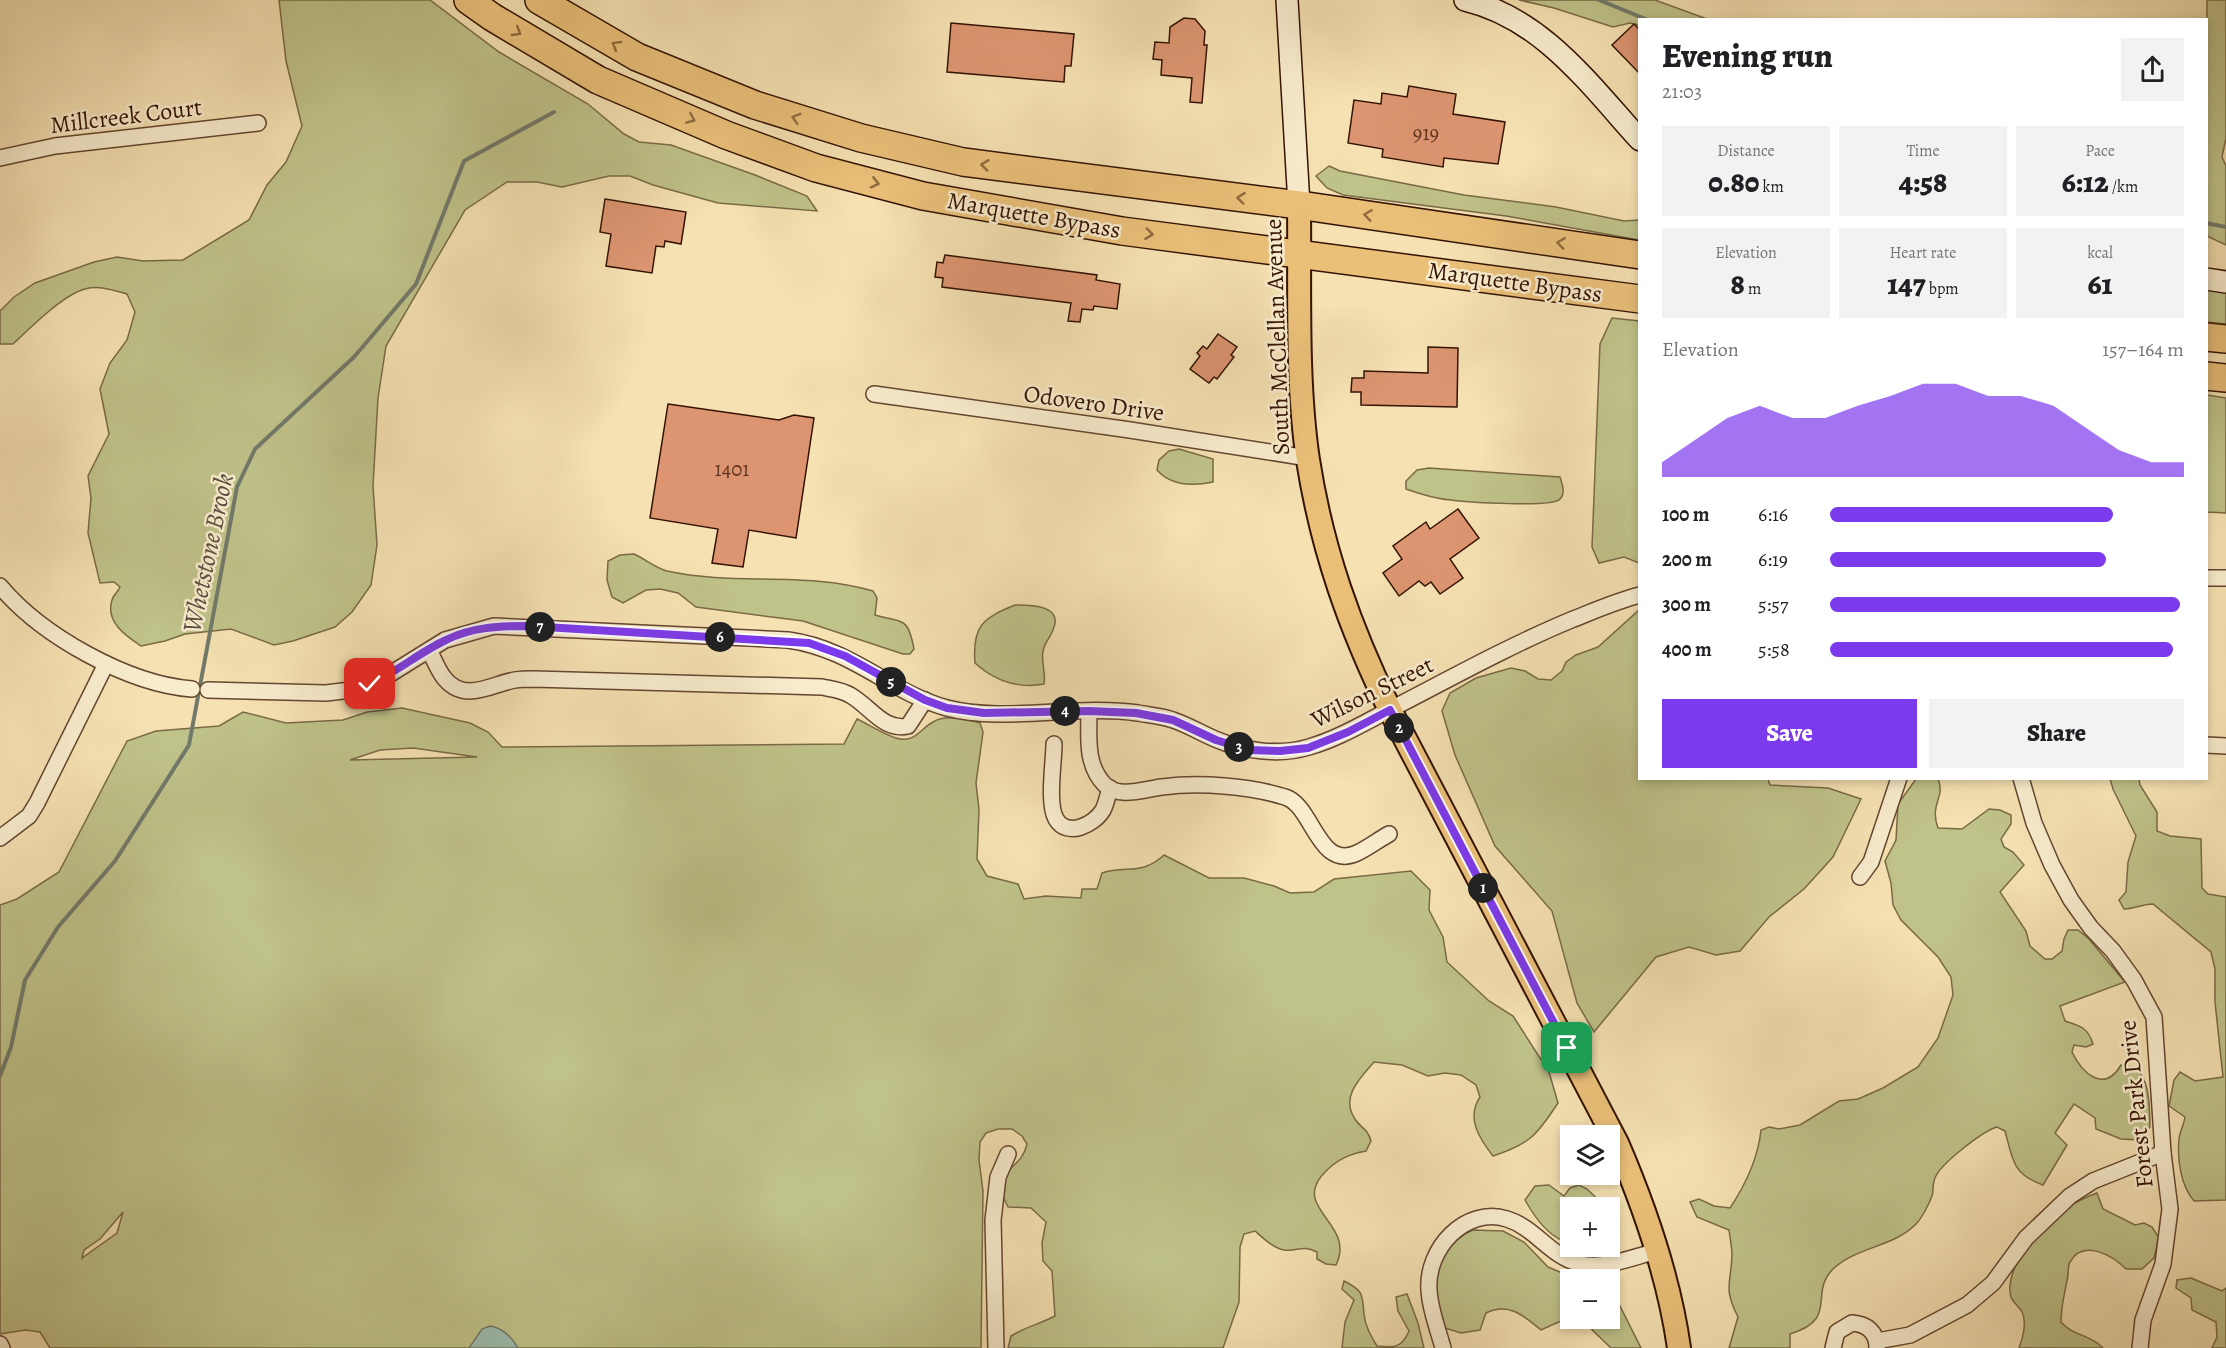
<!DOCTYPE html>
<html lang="en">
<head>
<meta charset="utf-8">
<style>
	:root { --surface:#fff; --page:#f2f2f2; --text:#202124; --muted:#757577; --accent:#7c3aed }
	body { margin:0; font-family:Alegreya,serif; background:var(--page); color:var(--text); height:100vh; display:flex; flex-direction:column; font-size:22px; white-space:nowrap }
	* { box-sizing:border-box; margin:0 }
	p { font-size:20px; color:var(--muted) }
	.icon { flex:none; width:33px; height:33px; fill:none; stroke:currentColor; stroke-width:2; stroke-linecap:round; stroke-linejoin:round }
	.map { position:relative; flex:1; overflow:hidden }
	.panel { position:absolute; left:1638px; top:18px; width:570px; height:762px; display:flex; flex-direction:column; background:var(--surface); border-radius:0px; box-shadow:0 3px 9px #0003 }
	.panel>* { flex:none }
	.fabs { position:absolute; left:1560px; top:1125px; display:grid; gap:12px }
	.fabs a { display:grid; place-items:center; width:60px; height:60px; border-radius:0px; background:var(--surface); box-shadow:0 3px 9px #0003; font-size:30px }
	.pin { position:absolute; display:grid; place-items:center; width:51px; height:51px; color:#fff; margin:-26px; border-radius:12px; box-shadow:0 3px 9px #0006 }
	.km { position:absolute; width:30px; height:30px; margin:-15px; border-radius:50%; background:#222; color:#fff; font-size:16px; line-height:30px; text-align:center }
	.round { display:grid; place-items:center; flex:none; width:63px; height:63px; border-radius:0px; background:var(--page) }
	.overview { display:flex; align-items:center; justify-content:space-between; height:102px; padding:0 24px }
	h1 { font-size:33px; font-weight:800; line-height:45px }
	.stats { display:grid; grid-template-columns:repeat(3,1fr); gap:9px; height:102px; padding:6px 24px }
	.stats div { display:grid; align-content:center; border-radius:0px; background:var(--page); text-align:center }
	.stats b { font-size:30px; font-weight:800 }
	.stats small { font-size:16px; font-weight:400 }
	.stats p { font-size:16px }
	.chart { height:168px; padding:12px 24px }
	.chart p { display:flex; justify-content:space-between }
	.chart svg { width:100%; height:108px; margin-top:6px; fill:var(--accent); opacity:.7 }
	.action { display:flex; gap:12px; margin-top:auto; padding:12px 24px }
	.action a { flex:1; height:69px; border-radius:0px; background:var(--accent); color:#fff; font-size:24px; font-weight:800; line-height:69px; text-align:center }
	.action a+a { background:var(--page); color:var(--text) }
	ul { padding:0 24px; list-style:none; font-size:20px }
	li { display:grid; grid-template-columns:96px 72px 1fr; align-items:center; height:45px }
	li i { height:15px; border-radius:8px; background:var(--accent) }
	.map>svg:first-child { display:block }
	.green { fill:#bfc289; stroke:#7a6a46; stroke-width:1.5; fill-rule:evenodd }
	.water { fill:#9cbdae; stroke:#72796a; stroke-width:1.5 }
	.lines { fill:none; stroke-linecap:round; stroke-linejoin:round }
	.stream { stroke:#72796a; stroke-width:4 }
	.building { fill:#dc9570; stroke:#341304; stroke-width:1.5 }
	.street-casing { stroke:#644630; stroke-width:18 }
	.secondary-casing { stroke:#341304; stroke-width:24 }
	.primary-casing { stroke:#341304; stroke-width:26 }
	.highway-casing { stroke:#341304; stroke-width:30 }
	.street { stroke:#f8eccd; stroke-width:15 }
	.secondary { stroke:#f8eccd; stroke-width:21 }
	.primary { stroke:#eac079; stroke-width:22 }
	.highway { stroke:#eac079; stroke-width:27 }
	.oneway { stroke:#8f6a3e }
	.route-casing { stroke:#fff; stroke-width:12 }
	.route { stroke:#7c3aed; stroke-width:8 }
	.labels { text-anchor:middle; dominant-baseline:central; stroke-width:5; stroke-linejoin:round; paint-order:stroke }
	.number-label { font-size:21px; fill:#5e341f }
	.street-label { font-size:24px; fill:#341304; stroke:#f8eccd }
	.water-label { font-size:26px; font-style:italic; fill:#584e40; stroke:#f8eccd }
</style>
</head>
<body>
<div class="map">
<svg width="2226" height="1348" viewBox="0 0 2226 1348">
	<rect width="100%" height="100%" fill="#f5e1b2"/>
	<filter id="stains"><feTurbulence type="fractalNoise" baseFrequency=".00333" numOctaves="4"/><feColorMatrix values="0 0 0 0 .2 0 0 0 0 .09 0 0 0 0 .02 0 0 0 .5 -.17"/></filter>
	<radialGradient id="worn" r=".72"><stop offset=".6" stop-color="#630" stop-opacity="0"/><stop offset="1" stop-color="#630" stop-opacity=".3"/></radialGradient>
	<g class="green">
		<path d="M279 0H430L499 52 588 104 624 134 639 142 671 145 755 175 807 196 817 211 718 203 653 185 630 176H609L562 187 537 182H507L465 210 386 346 378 398 373 486 377 545 371 585 352 612 335 627 293 641 274 645 231 629 185 634 165 641 141 646C126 636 105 622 112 600 113 595 118 592 120 587L114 582 100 583 88 533 91 498 88 476 109 434 100 389 110 363 127 340 135 312 127 294C113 290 99 285 85 289 64 294 29 329 13 344H0V311L14 297 35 283 94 262 117 257 143 261 183 260 249 220 267 185 286 162 302 126 286 61Z"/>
		<polygon points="1519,0 1655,0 1707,19 1640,20 1639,25 1630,23 1613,27 1554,8"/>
		<polygon points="2207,0 2226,0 2226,138 2222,157 2226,166 2226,245 2207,236"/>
		<polygon points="1329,166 1340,171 1464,195 1556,207 1624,221 1639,220 1639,240 1506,216 1343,195 1327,188 1316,176"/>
		<polygon points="2207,289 2226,291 2226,324 2207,322"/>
		<polygon points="1612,318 1639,321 1639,563 1624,557 1599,563 1592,547 1600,344"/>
		<polygon points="2207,395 2226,398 2226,513 2207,512"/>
		<path d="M1179 449 1213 459V482C1194 486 1171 486 1157 470L1159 460 1169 451Z"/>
		<path d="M1429 468 1560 477C1562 484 1566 493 1560 499 1553 508 1466 502 1451 500 1435 499 1420 494 1406 489V481L1417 470Z"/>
		<path d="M634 554C645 559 656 568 667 571 735 586 806 571 873 591L877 598 875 615C903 623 908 616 914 649L910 654H903L803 621 696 607 678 593 660 589 646 590 623 603 612 597 607 580 608 561 620 555Z"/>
		<path d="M1015 605C1031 605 1064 605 1053 630 1050 638 1045 642 1043 651 1041 663 1046 672 1044 684 1017 689 995 681 975 663 972 626 983 618 1015 605Z"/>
		<polygon points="1639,610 1640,778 1768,779 1770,785 1828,788 1861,799 1833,857 1804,889 1769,917 1740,951 1716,955 1689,947 1656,957 1594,1032 1577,1003 1552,911 1495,846 1455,755 1442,711 1450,693 1476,678 1511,668 1525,671 1538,679 1551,680 1562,671 1566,662 1576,655 1598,647"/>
		<path d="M402 708 470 723 488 732 502 747 844 744 857 719C870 725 883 734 896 738 914 744 920 729 933 722 946 714 966 719 980 723L983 732 976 783 979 810 977 859 987 876 1018 884 1024 899 1046 896 1081 898 1082 889H1097L1102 873C1127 865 1141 876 1164 855L1209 878H1244L1274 886 1290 893 1314 892 1334 879 1411 871 1430 890 1429 910 1443 937 1447 962 1489 1001 1513 1016 1549 1072 1558 1103C1537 1135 1530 1144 1493 1156 1479 1138 1466 1118 1480 1097L1476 1085 1461 1075 1445 1073 1428 1076 1402 1065 1374 1062C1360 1078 1340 1097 1355 1119 1361 1129 1367 1127 1371 1141L1366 1151C1350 1154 1338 1159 1326 1171 1288 1208 1357 1223 1336 1265L1326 1264 1317 1259V1252C1301 1244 1298 1252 1284 1250 1273 1248 1263 1238 1255 1231L1244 1234 1240 1247 1239 1302 1223 1348H1008L1011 1336C1025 1327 1040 1324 1055 1316L1052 1271 1043 1261 1042 1243 1046 1222 1031 1208 1008 1207C987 1168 1021 1173 1027 1144L1022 1136 1012 1129H998L986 1133 980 1142 979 1160 983 1191 981 1348H50L40 1332 25 1330 0 1334V905L17 899 59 872 127 741 156 731 219 726 243 712 286 723 343 720 367 712ZM413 748 477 757 350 760 380 750ZM123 1212 117 1233 82 1258 84 1250 100 1239Z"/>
		<path d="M1916 779H1938C1946 798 1929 803 1938 828L1962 829 1989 809 2000 810 2011 815V824L2001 839 2004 847 2013 852 2024 865 2000 892 2026 931 2030 946 2045 959H2052L2062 951 2064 939 2068 930H2078L2089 939 2125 982 2060 1006 2065 1021C2081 1026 2088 1028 2093 1044L2086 1047 2074 1045 2072 1052C2082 1073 2104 1094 2121 1065 2152 1066 2149 1104 2150 1127L2140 1140 2121 1139 2096 1129 2095 1118 2074 1104 2055 1133 2067 1145 2043 1185C2012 1174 2013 1160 2005 1131L1997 1127C1983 1131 1940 1164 1935 1178 1932 1184 1934 1190 1932 1196 1929 1204 1922 1218 1916 1224 1894 1247 1855 1247 1832 1270 1809 1295 1839 1319 1790 1334V1348H1729L1738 1317C1723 1287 1731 1285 1732 1255 1732 1247 1730 1238 1729 1230L1697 1217 1690 1202 1699 1199 1714 1206 1730 1208C1746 1184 1758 1159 1761 1130L1769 1127 1779 1129 1800 1125 1839 1101 1858 1099 1883 1088 1918 1067 1938 1038 1953 995 1951 977 1938 957 1901 920 1893 905 1891 883 1885 861 1896 840 1898 804Z"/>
		<path d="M2110 779H2139L2140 785 2157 812V831L2170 836 2201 839 2202 888 2208 894 2226 897V1200L2194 1201C2181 1186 2177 1160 2179 1140 2179 1133 2184 1125 2185 1117L2169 1106 2174 1080 2180 1072 2195 1081 2223 1077 2215 1002V969L2211 952 2153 904C2142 904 2135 909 2124 909L2119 900 2126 892 2128 862 2136 836 2113 789Z"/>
		<path d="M1549 1185 1564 1196 1570 1188 1579 1185 1587 1189 1606 1207 1570 1208V1243C1550 1239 1535 1218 1525 1200L1535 1186Z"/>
		<path d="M2097 1193 2103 1209 2135 1225 2144 1223 2152 1227 2159 1238 2154 1258 2142 1269H2126C2113 1256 2083 1238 2070 1262 2067 1267 2069 1275 2067 1281 2064 1295 2061 1307 2061 1322 2074 1337 2088 1333 2103 1348H2019C2023 1338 2027 1322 2022 1312 2020 1307 2013 1303 2011 1297 2005 1277 2025 1245 2038 1230 2053 1215 2077 1200 2097 1193Z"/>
		<path d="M1473 1230 1503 1231 1524 1242 1548 1267 1567 1275 1597 1279 1570 1280V1317L1541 1330C1524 1316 1509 1302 1486 1313L1480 1330 1461 1333 1445 1328C1441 1315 1436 1301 1436 1286 1434 1263 1452 1238 1473 1230Z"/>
		<polygon points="2191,1278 2222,1291 2226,1288 2226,1348 2212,1348 2217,1337 2216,1322 2192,1310 2191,1298 2176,1288 2177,1280"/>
		<path d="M1344 1281C1364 1291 1362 1294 1364 1314 1365 1326 1371 1336 1377 1346 1394 1348 1402 1348 1409 1331L1398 1311 1396 1297 1407 1294 1418 1323 1424 1348H1342L1345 1322 1354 1300 1342 1289Z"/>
		<polygon points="1610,1290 1619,1304 1641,1348 1611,1348 1581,1319 1610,1318"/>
	</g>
	<path class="water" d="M490 1326C503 1328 511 1336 518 1348H469L482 1329Z"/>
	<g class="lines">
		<g class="stream">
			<polyline points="1599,0 1648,20"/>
			<polyline points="2206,223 2226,227"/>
			<polyline points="0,1076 11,1047 25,980 58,927 115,861 189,745 237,487 255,449 354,357 416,284 464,161 554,112"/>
		</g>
	</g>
	<g class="building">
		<polygon points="1184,18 1195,19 1205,31 1204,45 1207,45 1202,103 1190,102 1192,78 1161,75 1162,60 1153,59 1155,42 1169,43 1170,27"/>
		<polygon points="951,23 1074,34 1071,66 1065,66 1064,82 947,72"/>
		<polygon points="1634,24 1640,30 1640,74 1612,45"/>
		<polygon points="1409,86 1456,94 1453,114 1505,122 1498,164 1444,158 1443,167 1382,157 1383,149 1348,143 1354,100 1381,104 1382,93 1407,97"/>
		<polygon points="605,199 686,212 681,244 665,241 664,247 656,246 652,273 606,266 611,234 600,232"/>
		<polygon points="945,255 1097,275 1096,280 1120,284 1117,309 1094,306 1093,310 1082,309 1080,322 1068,321 1071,303 942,287 943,278 935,277 937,262 943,263"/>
		<polygon points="1218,334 1237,347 1231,355 1234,357 1217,379 1214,377 1209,383 1190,369 1200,356 1197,353 1203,346 1207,349"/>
		<polygon points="1428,347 1458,348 1457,407 1361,405 1361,392 1351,392 1352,378 1364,378 1364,371 1428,373"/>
		<polygon points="668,404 779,420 794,415 814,418 796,538 749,530 743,567 712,563 718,529 650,518"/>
		<polygon points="1458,509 1479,538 1450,559 1463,578 1440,594 1431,582 1425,586 1419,581 1399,596 1383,573 1402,559 1393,546 1426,522 1430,529"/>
	</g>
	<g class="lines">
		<defs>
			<g id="street">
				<polyline points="0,158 55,146 258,123"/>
				<polyline points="874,394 1130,430 1308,458"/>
				<polyline points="2206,578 2226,578"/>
				<path d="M0 586C41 635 127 684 192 689"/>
				<path d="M429 650C434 659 438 671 445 679 465 703 492 684 515 680 521 679 528 679 534 679L822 687C832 689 842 690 850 695 871 707 883 731 908 726L925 700"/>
				<path d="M208 690 326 693 351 690 387 676 445 640 494 626 788 640C853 649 889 692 947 708 1004 723 1077 704 1138 713 1149 715 1163 716 1173 720 1188 725 1201 733 1215 739 1243 751 1279 756 1309 747 1340 738 1367 721 1395 707 1453 677 1511 645 1571 620 1594 611 1616 601 1640 595"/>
				<path d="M1089 711C1089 736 1085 765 1105 785 1119 799 1145 789 1162 787 1199 782 1250 786 1285 797 1313 805 1318 871 1357 853 1368 848 1378 840 1389 834"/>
				<path d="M1054 744C1054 762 1047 803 1056 819 1067 838 1094 825 1103 810 1106 804 1108 795 1110 788"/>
				<polyline points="2206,745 2226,746"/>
				<polyline points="2021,778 2034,823 2052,865 2071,900 2091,928 2113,951 2134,980 2154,1017 2163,1153 2170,1209 2163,1264 2143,1320 2140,1348"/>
				<polyline points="0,838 29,816 37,803 106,664"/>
				<polyline points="1860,877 1871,862 1899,778"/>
				<polyline points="1877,1341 1910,1335 1967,1305 1993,1283 2026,1238 2070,1196 2093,1181 2163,1153"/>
				<polyline points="0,1344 2,1348"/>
				<polyline points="996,1348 993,1220 998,1177 1008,1154"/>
				<path d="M1443 1348C1438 1329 1430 1310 1429 1290 1426 1249 1465 1206 1507 1219 1536 1228 1550 1257 1581 1264 1606 1269 1633 1257 1657 1251"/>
				<path d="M1833 1348 1837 1332 1852 1323C1867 1324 1877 1332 1877 1348"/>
			</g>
			<g id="secondary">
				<polyline points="1287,0 1299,205"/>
				<path d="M1465 0C1542 18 1589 84 1640 140"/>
				<polyline points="2206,279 2226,282"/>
			</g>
			<path id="primary" d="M1299 205C1300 286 1296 380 1308 460 1322 550 1350 628 1390 710L1617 1143C1645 1208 1669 1277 1679 1348"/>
			<g id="highway">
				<polyline points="468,0 492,17 598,80 726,135 816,168 923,196 1122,231 1640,299"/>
				<polyline points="539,0 637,57 755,105 861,138 963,162 1299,205 1640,255"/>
				<polyline points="2206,337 2226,339"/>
				<polyline points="2206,376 2226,378"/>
			</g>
		</defs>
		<use href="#street" class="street-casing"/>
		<use href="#secondary" class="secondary-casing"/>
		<use href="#primary" class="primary-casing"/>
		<use href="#highway" class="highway-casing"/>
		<use href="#street" class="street"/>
		<use href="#secondary" class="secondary"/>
		<use href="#primary" class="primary"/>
		<use href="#highway" class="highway"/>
	</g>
	<defs><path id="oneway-chevron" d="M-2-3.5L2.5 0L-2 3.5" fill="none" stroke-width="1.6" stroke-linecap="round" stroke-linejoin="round" transform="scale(1.5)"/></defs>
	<g class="oneway">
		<use href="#oneway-chevron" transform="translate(517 32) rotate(31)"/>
		<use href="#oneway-chevron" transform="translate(616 45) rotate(-150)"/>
		<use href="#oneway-chevron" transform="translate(796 118) rotate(-163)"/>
		<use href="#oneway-chevron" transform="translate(691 119) rotate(23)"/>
		<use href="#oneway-chevron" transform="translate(985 165) rotate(-173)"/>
		<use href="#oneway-chevron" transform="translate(875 183) rotate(14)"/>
		<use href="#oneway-chevron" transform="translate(1241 198) rotate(-173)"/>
		<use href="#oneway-chevron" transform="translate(1368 215) rotate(-172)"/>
		<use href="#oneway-chevron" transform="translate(1149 234) rotate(7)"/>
		<use href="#oneway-chevron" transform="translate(1561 243) rotate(-172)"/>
	</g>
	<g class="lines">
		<defs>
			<path id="route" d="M370 684C397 672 420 652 446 640 472 627 499 626 528 626L809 643 845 656 925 700 947 708 984 713 1089 711 1136 713 1173 720 1216 740 1248 750 1280 751 1308 748 1348 732 1390 710 1567 1048"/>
		</defs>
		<use href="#route" class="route-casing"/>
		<use href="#route" class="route"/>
	</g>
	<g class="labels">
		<g class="number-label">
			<text x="1426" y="133">919</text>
			<text x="732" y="469">1401</text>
		</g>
		<g class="street-label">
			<text transform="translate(126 116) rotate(-7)">Millcreek Court</text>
			<text transform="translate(1034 215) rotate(10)">Marquette Bypass</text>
			<text transform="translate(1515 282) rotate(8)">Marquette Bypass</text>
			<text transform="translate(1277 337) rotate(-92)">South McClellan Avenue</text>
			<text transform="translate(1094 403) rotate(8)">Odovero Drive</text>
			<text transform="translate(1372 692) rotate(-26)">Wilson Street</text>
			<text transform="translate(2136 1104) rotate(-96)">Forest Park Drive</text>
		</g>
		<g class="water-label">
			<text transform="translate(208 553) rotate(-78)">Whetstone Brook</text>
		</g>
	</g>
	<rect width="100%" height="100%" filter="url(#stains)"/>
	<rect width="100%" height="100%" fill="url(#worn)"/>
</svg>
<div class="fabs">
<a><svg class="icon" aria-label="layers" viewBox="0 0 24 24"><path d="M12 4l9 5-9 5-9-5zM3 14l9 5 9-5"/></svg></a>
<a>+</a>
<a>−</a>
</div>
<div class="pin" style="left:1567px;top:1048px;background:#1e9e55"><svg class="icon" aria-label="arrive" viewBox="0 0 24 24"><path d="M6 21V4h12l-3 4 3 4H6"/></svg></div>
<div class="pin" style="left:370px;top:684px;background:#d93025"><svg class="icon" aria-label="check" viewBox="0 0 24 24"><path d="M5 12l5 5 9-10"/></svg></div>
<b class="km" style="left:1483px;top:888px">1</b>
<b class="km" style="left:1399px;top:728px">2</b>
<b class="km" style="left:1239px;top:747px">3</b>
<b class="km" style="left:1065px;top:711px">4</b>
<b class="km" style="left:891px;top:682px">5</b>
<b class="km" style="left:720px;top:637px">6</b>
<b class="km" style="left:540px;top:627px">7</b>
<section class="panel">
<div class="overview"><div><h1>Evening run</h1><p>21:03</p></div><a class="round"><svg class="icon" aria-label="share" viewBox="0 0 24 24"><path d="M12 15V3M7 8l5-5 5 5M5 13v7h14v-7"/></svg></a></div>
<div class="stats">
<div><p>Distance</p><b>0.80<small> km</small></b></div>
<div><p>Time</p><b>4:58</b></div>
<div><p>Pace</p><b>6:12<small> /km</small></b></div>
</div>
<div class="stats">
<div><p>Elevation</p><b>8<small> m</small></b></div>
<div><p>Heart rate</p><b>147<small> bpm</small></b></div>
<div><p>kcal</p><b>61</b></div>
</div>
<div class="chart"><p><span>Elevation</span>157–164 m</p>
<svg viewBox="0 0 160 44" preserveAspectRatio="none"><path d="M0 44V38L10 29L20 20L30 15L40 20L50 20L60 15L70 11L80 6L90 6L100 11L110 11L120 15L130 24L140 33L150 38L160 38V44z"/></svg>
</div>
<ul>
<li><b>100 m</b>6:16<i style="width:80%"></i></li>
<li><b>200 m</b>6:19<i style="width:78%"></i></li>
<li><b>300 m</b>5:57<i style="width:99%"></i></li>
<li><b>400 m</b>5:58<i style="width:97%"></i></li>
</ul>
<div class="action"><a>Save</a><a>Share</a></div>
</section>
</div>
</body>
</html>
